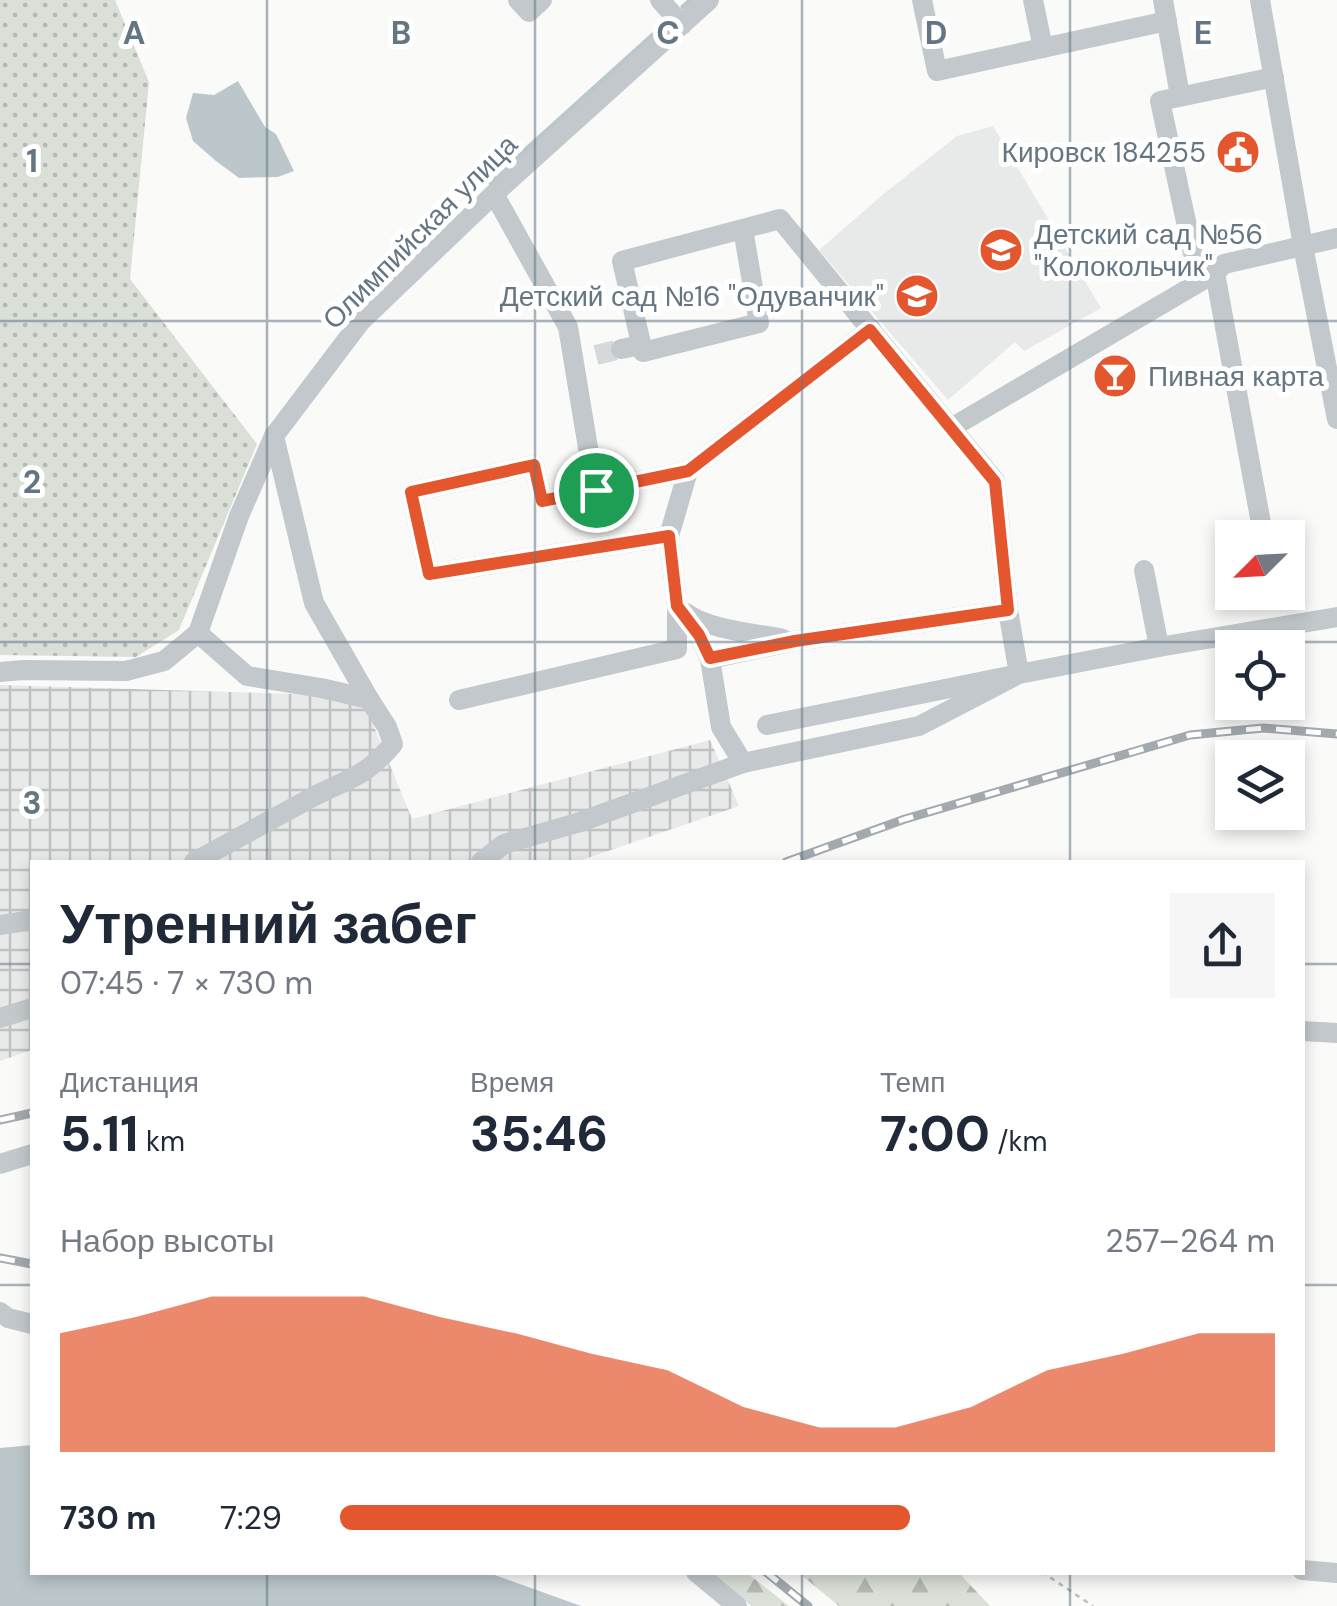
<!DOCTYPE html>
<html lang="ru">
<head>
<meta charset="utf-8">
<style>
	:root { --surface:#fff; --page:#f6f6f7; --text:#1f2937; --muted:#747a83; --accent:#e4572e }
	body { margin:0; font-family:"DM Sans",sans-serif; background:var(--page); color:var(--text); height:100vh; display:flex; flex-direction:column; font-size:38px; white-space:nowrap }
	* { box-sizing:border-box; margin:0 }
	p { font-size:32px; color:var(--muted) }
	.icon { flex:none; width:55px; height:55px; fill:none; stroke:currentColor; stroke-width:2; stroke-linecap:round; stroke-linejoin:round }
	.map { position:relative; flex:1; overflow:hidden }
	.drawer { position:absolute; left:30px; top:860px; width:1275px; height:715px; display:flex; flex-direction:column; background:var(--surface); border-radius:0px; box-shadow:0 5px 15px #0003 }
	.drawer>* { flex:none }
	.needle { width:65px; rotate:246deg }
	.tools { position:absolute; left:1215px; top:520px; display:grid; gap:20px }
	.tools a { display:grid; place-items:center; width:90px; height:90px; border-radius:0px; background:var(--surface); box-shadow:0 5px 15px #0003; font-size:50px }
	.pin { position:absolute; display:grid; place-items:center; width:85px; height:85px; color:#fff; margin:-42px; border:5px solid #fff; border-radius:50%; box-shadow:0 2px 10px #0007 }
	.round { display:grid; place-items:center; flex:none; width:105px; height:105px; border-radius:0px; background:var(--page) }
	.head { display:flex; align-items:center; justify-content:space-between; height:170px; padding:0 30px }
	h1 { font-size:55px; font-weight:700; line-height:75px }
	.metrics { display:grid; grid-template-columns:repeat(3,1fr); gap:15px; height:170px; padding:10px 30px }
	.metrics div { display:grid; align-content:center }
	.metrics b { font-size:50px; font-weight:700 }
	.metrics small { font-size:28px; font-weight:400 }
	.metrics p { font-size:28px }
	.chart { height:280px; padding:20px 30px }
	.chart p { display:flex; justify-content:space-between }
	.chart svg { width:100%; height:180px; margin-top:10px; fill:var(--accent); opacity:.7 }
	ul { padding:0 30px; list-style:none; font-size:32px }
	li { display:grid; grid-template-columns:160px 120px 1fr; align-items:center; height:75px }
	li i { height:25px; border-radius:12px; background:var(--accent) }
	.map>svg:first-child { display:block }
	.built { fill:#e8e9e9 }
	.industrial { fill:url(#industrial-grid) }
	.grass { fill:url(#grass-dots) }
	.forest { fill:url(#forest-firs) }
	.water { fill:#bbc7cb }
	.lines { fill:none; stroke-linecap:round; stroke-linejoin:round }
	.stream { stroke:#bbc7cb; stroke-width:5 }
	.minor-tunnel { stroke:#d5d9db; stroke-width:20; stroke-dasharray:20 10; stroke-linecap:butt }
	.path { stroke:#bbbfc2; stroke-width:2.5; stroke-dasharray:5 5; stroke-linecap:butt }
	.minor { stroke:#c3c8cc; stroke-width:20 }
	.rail-casing { stroke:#a2aab0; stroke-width:9 }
	.rail { stroke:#fff; stroke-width:5; stroke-dasharray:15; stroke-linecap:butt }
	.route-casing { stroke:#fff; stroke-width:20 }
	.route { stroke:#e4572e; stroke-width:12 }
	.grid { fill:none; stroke:#657683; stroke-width:2.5; stroke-opacity:0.55 }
	.labels { text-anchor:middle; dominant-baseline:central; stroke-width:10; stroke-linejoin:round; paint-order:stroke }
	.poi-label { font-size:28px; fill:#657683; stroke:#fff; text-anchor:end }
	.street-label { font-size:28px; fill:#657683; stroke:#fff }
	.grid-label { font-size:32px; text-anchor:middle; font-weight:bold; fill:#657683; stroke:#fff; stroke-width:10; stroke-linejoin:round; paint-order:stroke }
</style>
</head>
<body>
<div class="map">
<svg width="1337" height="1606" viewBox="0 0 1337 1606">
	<defs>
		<pattern id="industrial-grid" width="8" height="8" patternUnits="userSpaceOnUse" patternTransform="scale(2.5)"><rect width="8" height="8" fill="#e8e9e9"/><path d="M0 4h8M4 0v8" fill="none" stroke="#c0c1c2"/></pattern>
		<pattern id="grass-dots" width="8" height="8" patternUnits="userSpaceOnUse" patternTransform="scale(2.5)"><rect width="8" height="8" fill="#dadfd7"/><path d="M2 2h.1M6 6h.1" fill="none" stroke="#b4b9b4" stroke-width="1.8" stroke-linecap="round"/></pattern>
		<pattern id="forest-firs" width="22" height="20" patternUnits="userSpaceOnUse" patternTransform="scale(2.5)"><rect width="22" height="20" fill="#dadfd7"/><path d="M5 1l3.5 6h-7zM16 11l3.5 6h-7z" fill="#b4b9b4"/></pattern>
	</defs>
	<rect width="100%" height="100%" fill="#fafaf8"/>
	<polygon class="built" points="993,126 1101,308 1024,351 1015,342 948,400 819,250 886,192 957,136"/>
	<polygon class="industrial" points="0,685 333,695 366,707 412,819 710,740 739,806 576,862 32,862 32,1050 0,1061"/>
	<polygon class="grass" points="0,0 115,0 149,82 130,279 257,444 179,630 136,657 0,655"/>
	<g class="forest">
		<polygon points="712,1573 747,1573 789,1606 751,1606"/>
		<polygon points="799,1573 959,1573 990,1606 839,1606"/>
	</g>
	<g class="water">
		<polygon points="238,81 265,127 276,134 294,171 278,177 239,178 216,161 193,141 186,118 193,93 214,95"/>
		<polygon points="32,1445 32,1572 489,1573 581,1606 0,1606 0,1448"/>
	</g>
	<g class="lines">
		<g class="stream">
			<polyline points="683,7 691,0"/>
			<polyline points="490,182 665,24"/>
		</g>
		<polyline class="minor-tunnel" points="596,355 621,349"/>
		<polyline class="path" points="1042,1572 1093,1606"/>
		<g class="minor">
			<polyline points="518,0 529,12 542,0"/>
			<polyline points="660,0 682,25"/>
			<polyline points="922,0 937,71 1167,21"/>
			<polyline points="1033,0 1043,48"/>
			<polyline points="1163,0 1180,96"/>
			<polyline points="1260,0 1303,246 1337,419"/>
			<polyline points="494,194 568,327 595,490"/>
			<polyline points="743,229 759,323 643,352 622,261 780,219 951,428"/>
			<polyline points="621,349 641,345"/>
			<polyline points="274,436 314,603 369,699"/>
			<polyline points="1263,534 1215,273 1195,263 1160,101 1274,77"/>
			<polyline points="669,536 429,574 411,492 534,465 542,501 688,471"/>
			<polyline points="1144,570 1159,647"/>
			<polyline points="677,606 699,635 710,659 721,727 743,763"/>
			<path d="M686 613C709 630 755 633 783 639"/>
			<polyline points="710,659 795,641 1008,610"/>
			<polyline points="0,672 23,670 126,671 164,661 198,633 239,516 274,436 361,321 494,194 709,0"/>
			<polyline points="459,700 677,649 677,606 669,536 688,471 871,329"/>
			<polyline points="767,725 1019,674 1008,610 995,481 951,428 1215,273 1224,264 1337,238"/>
			<path d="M194 862C232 841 271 820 309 799 346 779 364 779 393 744L387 727 369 699 321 688 247 676 198 633"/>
			<polyline points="481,862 504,844 577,823 743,763 919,726 1019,674 1159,647 1337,617"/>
			<polyline points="0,925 32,920"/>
			<polyline points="0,1018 32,1008"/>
			<polyline points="1302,1031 1337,1033"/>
			<polyline points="0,1164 32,1154"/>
			<polyline points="0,1312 8,1318 32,1324"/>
			<polyline points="1302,1570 1337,1573"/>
			<polyline points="696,1572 737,1606"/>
		</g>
		<defs>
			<g id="rail">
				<polyline points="786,862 905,819 1190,735 1263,728 1337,734"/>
				<polyline points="0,1120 32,1113"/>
				<polyline points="0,1258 32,1264"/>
				<polyline points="766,1572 808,1606"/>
			</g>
		</defs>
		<use href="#rail" class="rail-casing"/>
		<use href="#rail" class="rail"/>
	</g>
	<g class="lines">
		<defs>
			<polygon id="route" points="870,330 995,482 1008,610 795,641 710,658 699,635 677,606 669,536 429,574 411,492 534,465 542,501 688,471"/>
		</defs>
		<use href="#route" class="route-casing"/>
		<use href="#route" class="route"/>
	</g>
	<path class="grid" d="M267 0V862M535 0V862M802 0V862M1070 0V862M0 321H1337M0 642H1337M0 964H32M1302 964H1337M0 1285H32M1302 1285H1337M267 1572V1606M535 1572V1606M802 1572V1606M1070 1572V1606"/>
	<defs>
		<symbol id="civic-disc" viewBox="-11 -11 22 22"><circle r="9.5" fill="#e4572e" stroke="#fff"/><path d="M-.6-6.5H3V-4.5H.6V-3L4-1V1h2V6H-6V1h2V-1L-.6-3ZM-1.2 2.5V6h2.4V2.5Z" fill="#fff"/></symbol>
		<symbol id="school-disc" viewBox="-11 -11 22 22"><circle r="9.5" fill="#e4572e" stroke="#fff"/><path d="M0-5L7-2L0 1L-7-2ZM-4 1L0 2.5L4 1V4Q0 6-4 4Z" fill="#fff"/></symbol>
		<symbol id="bar-disc" viewBox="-11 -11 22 22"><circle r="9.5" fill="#e4572e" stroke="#fff"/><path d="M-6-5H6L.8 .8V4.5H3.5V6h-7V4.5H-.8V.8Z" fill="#fff"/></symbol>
	</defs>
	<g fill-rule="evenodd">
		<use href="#civic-disc" x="1213" y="127" width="50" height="50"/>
		<use href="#school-disc" x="976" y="225" width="50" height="50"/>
		<use href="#school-disc" x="892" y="271" width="50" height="50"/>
		<use href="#bar-disc" x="1090" y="351" width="50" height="50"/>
	</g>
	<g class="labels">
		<g class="poi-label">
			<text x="1206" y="152">Кировск 184255</text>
			<text x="1034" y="234" text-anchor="start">Детский сад №56<tspan x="1034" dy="32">"Колокольчик"</tspan></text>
			<text x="884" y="296">Детский сад №16 "Одуванчик"</text>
			<text x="1148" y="376" text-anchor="start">Пивная карта</text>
		</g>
		<g class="street-label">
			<text transform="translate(420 232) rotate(-45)">Олимпийская улица</text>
		</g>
	</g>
	<g class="grid-label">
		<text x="134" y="44">A</text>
		<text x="401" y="44">B</text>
		<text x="668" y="44">C</text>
		<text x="936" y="44">D</text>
		<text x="1203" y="44">E</text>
		<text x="32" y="172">1</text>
		<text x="32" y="493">2</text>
		<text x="32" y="814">3</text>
	</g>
</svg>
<div class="tools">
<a><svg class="needle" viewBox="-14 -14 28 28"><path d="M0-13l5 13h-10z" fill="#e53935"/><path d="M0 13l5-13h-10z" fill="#747a83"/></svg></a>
<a><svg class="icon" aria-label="locate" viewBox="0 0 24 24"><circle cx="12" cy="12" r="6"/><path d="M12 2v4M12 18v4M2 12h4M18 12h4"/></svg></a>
<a><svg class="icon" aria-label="layers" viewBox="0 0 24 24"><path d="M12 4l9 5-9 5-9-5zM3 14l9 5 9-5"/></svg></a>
</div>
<div class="pin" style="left:596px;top:490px;background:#1e9e55"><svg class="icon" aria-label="arrive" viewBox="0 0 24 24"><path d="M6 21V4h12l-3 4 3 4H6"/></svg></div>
<section class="drawer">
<div class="head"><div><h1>Утренний забег</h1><p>07:45 · 7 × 730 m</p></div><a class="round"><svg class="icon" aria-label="share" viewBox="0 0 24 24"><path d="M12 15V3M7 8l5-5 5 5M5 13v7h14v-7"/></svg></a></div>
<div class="metrics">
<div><p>Дистанция</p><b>5.11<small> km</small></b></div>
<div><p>Время</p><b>35:46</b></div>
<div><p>Темп</p><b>7:00<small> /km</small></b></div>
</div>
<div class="chart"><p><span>Набор высоты</span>257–264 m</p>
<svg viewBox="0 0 160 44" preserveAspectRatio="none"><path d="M0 44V15L10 11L20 6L30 6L40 6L50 11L60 15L70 20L80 24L90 33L100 38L110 38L120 33L130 24L140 20L150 15L160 15V44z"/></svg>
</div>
<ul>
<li><b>730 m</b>7:29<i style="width:61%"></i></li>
</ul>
</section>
</div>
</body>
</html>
